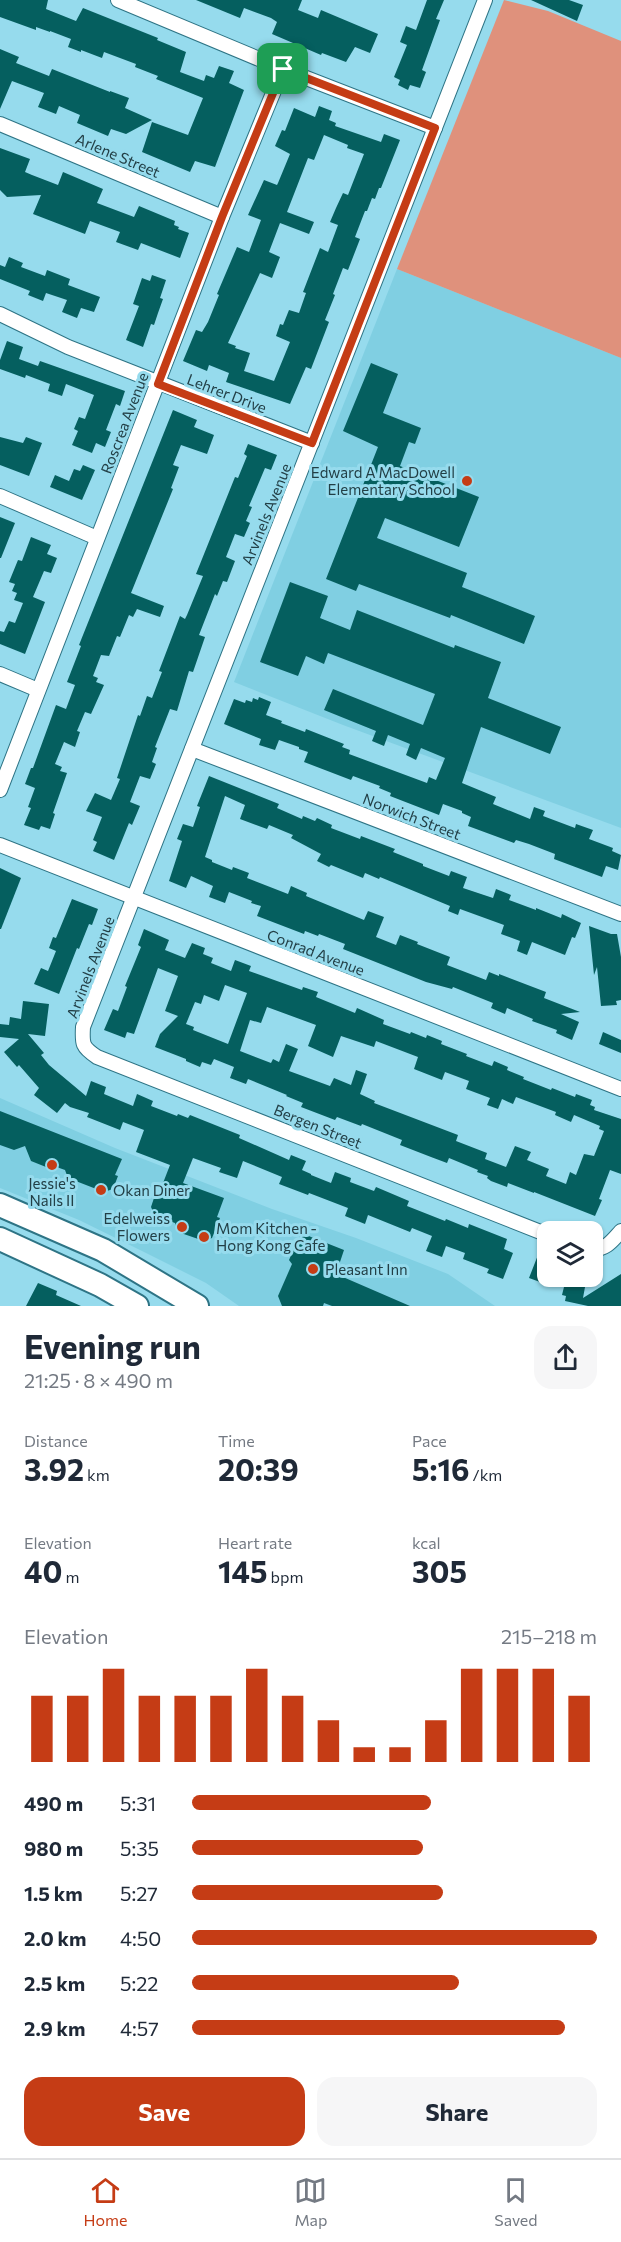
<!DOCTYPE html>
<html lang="en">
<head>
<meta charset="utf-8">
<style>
	:root { --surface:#fff; --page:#f6f6f7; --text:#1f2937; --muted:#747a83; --line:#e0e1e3; --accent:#c53c15 }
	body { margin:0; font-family:Commissioner,sans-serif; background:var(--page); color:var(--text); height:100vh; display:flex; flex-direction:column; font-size:22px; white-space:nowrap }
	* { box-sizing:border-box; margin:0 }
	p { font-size:20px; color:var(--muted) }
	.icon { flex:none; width:33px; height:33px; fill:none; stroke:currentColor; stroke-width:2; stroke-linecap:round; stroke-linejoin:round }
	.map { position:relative; height:1306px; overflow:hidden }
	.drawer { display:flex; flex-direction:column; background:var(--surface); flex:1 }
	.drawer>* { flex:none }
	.fabs { position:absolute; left:537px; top:1221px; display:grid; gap:12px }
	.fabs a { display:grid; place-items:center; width:66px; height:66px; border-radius:12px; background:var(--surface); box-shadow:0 2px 4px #0004; font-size:30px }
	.pin { position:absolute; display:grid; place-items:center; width:51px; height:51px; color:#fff; margin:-26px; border-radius:12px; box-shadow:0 3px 9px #0006 }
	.round { display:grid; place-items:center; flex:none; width:63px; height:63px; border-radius:18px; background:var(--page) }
	.head { display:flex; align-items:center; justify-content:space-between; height:102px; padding:0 24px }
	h1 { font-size:33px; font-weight:700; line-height:45px }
	.metrics { display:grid; grid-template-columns:repeat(3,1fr); gap:9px; height:102px; padding:6px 24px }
	.metrics div { display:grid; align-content:center }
	.metrics b { font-size:30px; font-weight:700 }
	.metrics small { font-size:16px; font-weight:400 }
	.metrics p { font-size:16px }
	.chart { height:168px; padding:12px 24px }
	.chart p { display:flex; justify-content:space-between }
	.chart svg { width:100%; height:108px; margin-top:6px; stroke:var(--accent); stroke-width:6 }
	.button { display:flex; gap:12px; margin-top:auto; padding:12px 24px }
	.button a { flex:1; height:69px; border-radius:18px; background:var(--accent); color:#fff; font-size:24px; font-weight:700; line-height:69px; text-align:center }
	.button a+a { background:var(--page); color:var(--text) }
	ul { padding:0 24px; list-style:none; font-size:20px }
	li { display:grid; grid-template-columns:96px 72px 1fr; align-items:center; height:45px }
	li i { height:15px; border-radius:8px; background:var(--accent) }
	.menu { display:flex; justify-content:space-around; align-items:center; height:84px; border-top:2px solid var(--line); background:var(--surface); font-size:16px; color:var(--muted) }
	.menu a { display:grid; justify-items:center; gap:3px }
	.menu .on { color:var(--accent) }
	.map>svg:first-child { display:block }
	.built { fill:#80cfe2 }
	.green { fill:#df917c }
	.building { fill:#055f5f; fill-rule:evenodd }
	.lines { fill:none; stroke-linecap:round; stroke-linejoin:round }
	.minor-casing { stroke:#2e7485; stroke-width:16 }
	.primary-casing { stroke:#2e7485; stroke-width:26 }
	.minor { stroke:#fff; stroke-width:14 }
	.primary { stroke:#fff; stroke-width:22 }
	.route-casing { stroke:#fff; stroke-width:12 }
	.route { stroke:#c53c15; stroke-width:8 }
	.poi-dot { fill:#c53c15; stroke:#96dbed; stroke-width:2 }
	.labels { text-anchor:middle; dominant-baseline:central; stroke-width:6; stroke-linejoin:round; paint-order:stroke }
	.street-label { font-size:15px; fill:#223f46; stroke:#96dbed }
	.poi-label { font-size:15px; fill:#223f46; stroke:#96dbed; text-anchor:start }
</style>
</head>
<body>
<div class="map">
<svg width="621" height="1306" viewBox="0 0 621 1306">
	<rect width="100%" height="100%" fill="#96dbed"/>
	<g class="built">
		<polygon points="397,269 621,358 621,828 343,725 234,682"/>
		<polygon points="0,1098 115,1148 272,1209 356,1238 448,1274 495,1306 239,1306 206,1283 144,1252 79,1220 0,1188"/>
	</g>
	<polygon class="green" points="504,0 548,11 621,41 621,358 397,269"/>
	<g class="building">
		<polygon points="0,0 48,0 46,9 76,21 83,8 158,38 157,40 186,52 180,72 204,81 206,75 214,78 219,66 234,71 229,83 244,90 215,167 195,161 190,172 142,152 152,122 188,135 203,98 156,79 158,76 135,67 136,64 104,52 102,58 81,50 81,52 68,47 71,39 50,31 50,32 36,27 36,30 0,17"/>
		<polygon points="196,0 302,0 298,10 318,18 321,10 378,34 370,53 355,47 346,62 322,53 321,55 272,34 277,22 271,18 244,8 240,18"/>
		<polygon points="427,0 444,0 436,19 440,20 422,70 426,72 420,88 410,85 408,90 398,85 400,80 394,77 407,45 400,42 406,26 416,30"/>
		<polygon points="531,0 569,0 583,5 577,21"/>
		<polygon points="0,49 19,57 16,63 49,76 52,69 110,92 110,91 129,98 125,108 152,120 126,134 111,129 108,136 77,123 80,115 59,106 56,114 38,107 44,93 12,81 0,109"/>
		<path d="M319 106 332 111 329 120 336 123 335 126 381 142 384 134 400 140 381 188H379L375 199 372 198 367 211H365L355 237 360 239 348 270 343 268 333 294 335 295 325 320 329 322 311 369 306 367 290 404 226 382 229 373 209 365 207 371 183 361 196 330 202 332 208 322 219 295 217 294 237 247 249 252 261 220 248 215 264 180 277 185 278 183 290 154 275 146 282 130 285 131 294 108 315 117ZM324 135 348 145 347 148 364 154 348 195 343 193 336 208 330 222 338 225 328 252 320 248 303 292 306 293 299 313 289 310 283 325 280 324 276 336 290 342 274 381 244 371 250 353 235 348 236 346 228 343 260 273 272 278 280 257 269 252 280 223 309 234 314 222 287 212 308 158 314 160Z"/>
		<polygon points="0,148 30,159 25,172 32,175 58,185 63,172 103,189 97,203 134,217 139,206 175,221 174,225 179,227 178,229 189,233 180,258 141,243 138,250 116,242 120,232 90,221 85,234 33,214 41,195 7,197 0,190"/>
		<polygon points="9,257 23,263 21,267 45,276 47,270 70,279 68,285 100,297 94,312 81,308 77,318 62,312 67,300 46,293 43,301 28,295 30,291 0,279 0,265 5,267"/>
		<polygon points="152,275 166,280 160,298 163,299 158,313 154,325 151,324 143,347 126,340 139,306 133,304 142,278 150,281"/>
		<polygon points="7,341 23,347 19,359 38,366 40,361 125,391 120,406 116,404 106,430 111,432 105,447 96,443 92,453 72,445 78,431 74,429 79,417 85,419 94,395 66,384 62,396 48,391 50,384 26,375 25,378 0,369 0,360"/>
		<polygon points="371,363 398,374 383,413 421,428 415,444 409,442 400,466 479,497 459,547 385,518 377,538 467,573 462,587 535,616 524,644 451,615 450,618 359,584 356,591 326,579 378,447 343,431"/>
		<polygon points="173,410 197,420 194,427 214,435 207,454 181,445 173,465 179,467 171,488 173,489 131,593 164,606 160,617 137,609 133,617 129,615 120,637 117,636 109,656 101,655 93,676 98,678 96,682 104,685 91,714 85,712 77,731 80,732 75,747 64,742 55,764 62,767 60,771 67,773 53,813 55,814 50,829 41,826 39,830 24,825 31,808 28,807 35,788 25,784 31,768 33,768 56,705 66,709 75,685 67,682 81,646 79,645"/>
		<polygon points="0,437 23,443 26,437 42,443 29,476 0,465"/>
		<polygon points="248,444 277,455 271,470 265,468 249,506 252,507 246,521 250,523 244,537 235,534 226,557 235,561 227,582 223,581 217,596 215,594 199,635 205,637 193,672 189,671 177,711 170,709 155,747 157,748 152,762 156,764 150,779 140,776 130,802 140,806 132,825 129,823 114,860 93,851 97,842 93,840 102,817 86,811 95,793 111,800 120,779 117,778 138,715 140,716 147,696 152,698 162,672 159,671 180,616 185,619 187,615 203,576 196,574 235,477 238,478 247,456 244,454"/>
		<polygon points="83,465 95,470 82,500 50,487 55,475 69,481 74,469 80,471"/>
		<polygon points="0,517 15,523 1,558 0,558"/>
		<polygon points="31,537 51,545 47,554 57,558 51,573 44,571 33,597 45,602 25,654 0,644 0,631 4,632 9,621 15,623 23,603 14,600 17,593 12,591 15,584 9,582 18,560 22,561"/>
		<polygon points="290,582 328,596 320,618 350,630 357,610 454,648 455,645 501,662 488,698 561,727 550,754 481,727 462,783 496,797 493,804 530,819 534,807 545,811 543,816 575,828 576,824 593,830 589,839 613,848 612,851 621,855 618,870 606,866 602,877 554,859 555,854 529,844 516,840 514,843 468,826 471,817 462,813 462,811 443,804 439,815 390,796 391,793 379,788 380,786 353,776 351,780 304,762 308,752 299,749 299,747 279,740 275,750 259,745 261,739 224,724 234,699 245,703 246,700 252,702 253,698 258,700 259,697 271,702 266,715 282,721 281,723 305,732 306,729 344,744 342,747 350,750 349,754 427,783 429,777 436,780 445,758 421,748 416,760 406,755 410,744 388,735 384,746 372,741 376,731 324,710 333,689 423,725 435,694 328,653 324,664 306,656 298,676 260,662"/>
		<polygon points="209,776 279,804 277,808 302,819 303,816 315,821 317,818 332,825 331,828 360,839 361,836 395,849 393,852 423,864 423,866 449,876 451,871 467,877 463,888 493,898 496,889 511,895 509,900 536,910 536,908 561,918 562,914 581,923 575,938 572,937 565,955 532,942 527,955 517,951 520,941 501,934 504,925 460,909 458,915 448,911 450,906 380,877 379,879 365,873 363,878 331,865 329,867 317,861 321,854 291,838 293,835 269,825 267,829 240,819 245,805 225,796 205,857 212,860 212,862 232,870 233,867 249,873 247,878 288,894 291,886 307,893 306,896 364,920 368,911 384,917 376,937 396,945 400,935 418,942 417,944 450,957 447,965 486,980 489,972 499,976 499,974 546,992 544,998 580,1012 561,1014 579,1022 572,1040 556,1033 557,1030 532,1021 533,1019 507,1008 505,1014 491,1008 493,1003 453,987 452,989 426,982 343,949 345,944 319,934 318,936 305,931 304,934 257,916 261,906 251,903 252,901 229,892 225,903 209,897 213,886 191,876 186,888 169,881 182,841 177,839 183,824 193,827 200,807 197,806"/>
		<polygon points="0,868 21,878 1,929 0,929"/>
		<polygon points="72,899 98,909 92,925 89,924 79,949 77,948 59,994 34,984 41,968 48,971 56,951 49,948 53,937 56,938"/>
		<polygon points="589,926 611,934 617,934 621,957 621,1000 616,1001 617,1005 601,1006 597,967 594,975"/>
		<path d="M144 929 169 940 165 950 185 958 192 943 205 948 203 954 213 958 211 963 231 971 235 960 251 966 249 971 302 990 303 987 318 992 316 997 355 1013 357 1008 384 1020 383 1024 410 1034 411 1032 426 1038 427 1035 442 1041 441 1044 467 1054 466 1056 492 1066 494 1061 508 1067 507 1070 524 1077 523 1079 551 1090 552 1088 575 1097 576 1094 592 1100 590 1105 595 1107 594 1110 621 1119V1174L610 1170 599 1199 602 1200 595 1216 534 1192V1193L508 1183 507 1187 491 1181 487 1178 488 1176 477 1172 478 1170 449 1158 447 1163 431 1157 400 1145 402 1140 362 1124 361 1126 337 1117 335 1120 301 1107 303 1103 286 1096 287 1095 248 1079 246 1084 230 1078 234 1067 214 1059 211 1065 202 1062 200 1067 186 1061V1059L155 1047 160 1034 178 1016 165 1011 178 976 158 968 134 1034 127 1032 125 1038 104 1030 113 1009 118 1011 127 987 125 986 141 947 138 945ZM225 985 247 993 228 1044 193 1030 194 1027 186 1024 195 1002 201 1004 204 995 219 1001ZM267 1007 316 1025 308 1046 333 1057 341 1036 374 1047 376 1041 418 1057 414 1069 442 1080 445 1072 469 1081 466 1089 490 1098 487 1105 498 1109 502 1099 513 1104 516 1097 556 1112 555 1115 571 1122 574 1115 600 1126 599 1129 604 1131 594 1156 584 1154 576 1175 570 1172 566 1184 546 1176 549 1169 527 1160 531 1152 515 1146 506 1167 485 1159 487 1153 456 1141 458 1135 374 1103 375 1101 360 1094 367 1074 356 1070 351 1085 334 1078 330 1086 289 1071 298 1049 286 1044 279 1062 273 1059 271 1063 240 1051 250 1020 261 1023Z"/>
		<polygon points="23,1001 49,1004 45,1036 28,1034 44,1053 41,1055 49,1065 86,1096 91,1081 106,1087 104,1094 133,1106 137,1094 153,1101 151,1106 177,1116 178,1114 188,1118 190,1115 240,1135 239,1138 289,1160 291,1155 306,1161 302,1170 311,1174 311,1175 331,1183 335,1172 351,1178 350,1182 374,1191 376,1187 409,1201 407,1206 445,1221 446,1219 468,1228 469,1224 507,1239 504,1249 513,1253 503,1279 487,1273 489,1269 463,1259 465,1253 446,1246 442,1257 426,1251 432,1236 412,1228 410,1232 368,1215 365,1224 345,1216 348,1208 309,1193 308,1195 279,1184 282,1177 243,1161 237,1178 219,1172 221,1168 193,1158 183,1183 224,1198 217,1217 220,1218 212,1238 204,1241 178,1232 175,1223 155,1216 151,1207 155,1195 158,1196 170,1165 136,1152 144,1130 123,1122 120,1130 87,1117 89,1113 70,1107 65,1103 57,1113 34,1095 39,1088 19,1065 17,1067 4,1052 19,1039 0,1037 0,1024 9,1025 10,1017 21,1019"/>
		<polygon points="603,1032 621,1040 621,1053 599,1044"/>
		<polygon points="0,1111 122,1159 115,1175 118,1176 113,1189 104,1192 68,1178 65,1170 51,1165 46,1167 31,1161 25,1146 14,1150 0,1145"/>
		<polygon points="301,1233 344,1250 336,1274 410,1306 332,1306 324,1303 323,1306 282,1306 278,1296 292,1264 289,1260"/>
		<polygon points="538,1255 548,1259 548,1276 587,1276 583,1298 621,1274 621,1306 588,1306 565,1301 566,1296 562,1295 564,1287 542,1279 540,1282 529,1278"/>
		<polygon points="38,1283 57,1291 56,1295 81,1306 26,1306"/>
	</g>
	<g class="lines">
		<defs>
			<g id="minor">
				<polyline points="118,0 283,69 435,128"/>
				<path d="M485 0 83 1027C82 1044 82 1047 97 1057L548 1235"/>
				<polyline points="0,124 222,217"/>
				<polyline points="0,314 68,347 312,443"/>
				<polyline points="0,496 97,538"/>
				<polyline points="0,674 38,690"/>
				<polyline points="192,749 621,914"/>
				<polyline points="0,790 222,217 283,69"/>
				<polyline points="0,845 621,1089"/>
				<path d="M592 1249C606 1250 612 1241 621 1231"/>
			</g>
			<g id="primary">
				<polyline points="0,1205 103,1250 197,1306"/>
				<polyline points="0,1239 100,1285 137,1306"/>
			</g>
		</defs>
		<use href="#minor" class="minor-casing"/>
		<use href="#primary" class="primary-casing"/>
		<use href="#minor" class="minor"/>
		<use href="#primary" class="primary"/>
	</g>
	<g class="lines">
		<defs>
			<polygon id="route" points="283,69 435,128 312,443 158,384 222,217"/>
		</defs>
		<use href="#route" class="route-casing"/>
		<use href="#route" class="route"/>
	</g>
	<g class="poi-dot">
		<circle cx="467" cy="481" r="6"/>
		<circle cx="52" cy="1165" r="6"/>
		<circle cx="101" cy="1190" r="6"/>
		<circle cx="182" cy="1227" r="6"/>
		<circle cx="204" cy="1237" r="6"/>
		<circle cx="313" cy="1269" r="6"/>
	</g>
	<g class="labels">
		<g class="street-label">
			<text transform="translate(118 155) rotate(23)">Arlene Street</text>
			<text transform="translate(227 393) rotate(21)">Lehrer Drive</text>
			<text transform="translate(124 423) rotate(-69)">Roscrea Avenue</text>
			<text transform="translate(266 514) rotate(-68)">Arvinels Avenue</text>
			<text transform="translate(412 816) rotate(21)">Norwich Street</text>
			<text transform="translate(316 952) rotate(21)">Conrad Avenue</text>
			<text transform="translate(90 967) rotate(-69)">Arvinels Avenue</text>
			<text transform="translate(318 1126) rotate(22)">Bergen Street</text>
		</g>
		<g class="poi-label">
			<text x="455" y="472" text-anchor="end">Edward A MacDowell<tspan x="455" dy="17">Elementary School</tspan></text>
			<text x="52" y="1183" text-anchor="middle">Jessie's<tspan x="52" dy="17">Nails II</tspan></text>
			<text x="113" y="1190">Okan Diner</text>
			<text x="170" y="1218" text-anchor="end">Edelweiss<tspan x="170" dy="17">Flowers</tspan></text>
			<text x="216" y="1228">Mom Kitchen -<tspan x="216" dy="17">Hong Kong Cafe</tspan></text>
			<text x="325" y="1269">Pleasant Inn</text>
		</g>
	</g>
</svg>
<div class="fabs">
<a><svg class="icon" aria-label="layers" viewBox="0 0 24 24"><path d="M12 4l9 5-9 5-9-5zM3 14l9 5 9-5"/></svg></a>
</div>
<div class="pin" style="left:283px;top:69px;background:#1e9e55"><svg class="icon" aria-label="arrive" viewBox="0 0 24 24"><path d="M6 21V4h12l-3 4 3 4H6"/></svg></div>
</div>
<section class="drawer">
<div class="head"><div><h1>Evening run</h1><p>21:25 · 8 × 490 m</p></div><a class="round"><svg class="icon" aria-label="share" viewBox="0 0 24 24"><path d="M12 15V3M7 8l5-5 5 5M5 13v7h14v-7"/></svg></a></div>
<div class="metrics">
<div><p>Distance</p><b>3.92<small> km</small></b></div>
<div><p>Time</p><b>20:39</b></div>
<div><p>Pace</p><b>5:16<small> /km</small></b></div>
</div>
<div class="metrics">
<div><p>Elevation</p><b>40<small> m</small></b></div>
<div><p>Heart rate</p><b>145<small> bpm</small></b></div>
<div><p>kcal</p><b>305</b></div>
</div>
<div class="chart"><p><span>Elevation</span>215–218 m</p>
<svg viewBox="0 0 160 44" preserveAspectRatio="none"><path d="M5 44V17M15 44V17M25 44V6M35 44V17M45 44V17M55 44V17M65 44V6M75 44V17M85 44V27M95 44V38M105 44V38M115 44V27M125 44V6M135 44V6M145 44V6M155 44V17"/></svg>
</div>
<ul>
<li><b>490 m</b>5:31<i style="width:59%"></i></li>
<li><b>980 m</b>5:35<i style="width:57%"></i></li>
<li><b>1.5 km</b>5:27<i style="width:62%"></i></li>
<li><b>2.0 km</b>4:50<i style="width:100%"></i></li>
<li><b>2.5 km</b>5:22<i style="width:66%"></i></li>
<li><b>2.9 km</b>4:57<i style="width:92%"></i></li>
</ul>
<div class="button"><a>Save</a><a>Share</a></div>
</section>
<nav class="menu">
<a class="on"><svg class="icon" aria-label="home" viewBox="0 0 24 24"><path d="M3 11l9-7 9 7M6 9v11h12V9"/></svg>Home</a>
<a><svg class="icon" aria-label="map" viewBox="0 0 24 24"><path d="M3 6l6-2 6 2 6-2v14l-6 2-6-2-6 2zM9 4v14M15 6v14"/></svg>Map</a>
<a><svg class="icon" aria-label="saved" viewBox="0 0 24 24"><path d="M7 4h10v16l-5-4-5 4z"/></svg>Saved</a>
</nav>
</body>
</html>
